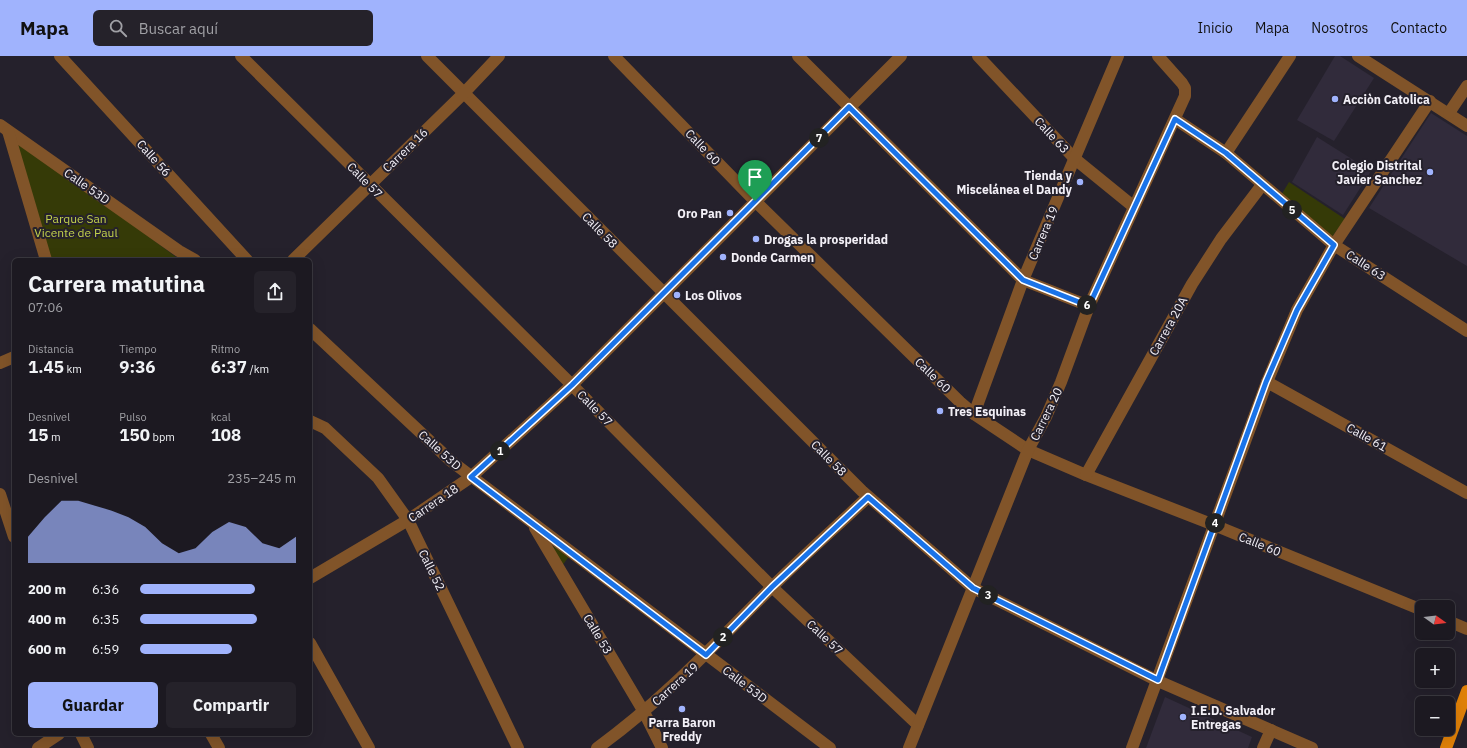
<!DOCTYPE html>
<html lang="es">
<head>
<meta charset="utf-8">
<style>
	:root { --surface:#1c1921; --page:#25222a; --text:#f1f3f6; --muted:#a0a0a5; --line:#3a383f; --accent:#a0b3fd }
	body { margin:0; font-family:"IBM Plex Sans",sans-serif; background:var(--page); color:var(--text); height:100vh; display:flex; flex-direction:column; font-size:15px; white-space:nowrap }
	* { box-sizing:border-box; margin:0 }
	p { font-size:13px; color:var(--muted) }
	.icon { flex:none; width:22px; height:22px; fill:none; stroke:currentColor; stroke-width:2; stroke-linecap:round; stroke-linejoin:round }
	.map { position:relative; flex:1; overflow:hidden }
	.details { position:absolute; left:12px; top:202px; width:300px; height:478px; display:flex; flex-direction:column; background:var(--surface); border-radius:6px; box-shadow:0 4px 16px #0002,0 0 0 1px var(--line) }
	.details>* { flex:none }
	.needle { width:26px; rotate:105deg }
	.tools { position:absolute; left:1415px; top:544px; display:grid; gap:8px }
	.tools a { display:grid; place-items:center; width:40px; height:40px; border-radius:6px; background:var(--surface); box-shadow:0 4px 16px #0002,0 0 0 1px var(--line); font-size:20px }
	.pin { position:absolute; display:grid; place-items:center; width:34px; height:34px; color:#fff; margin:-41px -17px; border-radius:50% 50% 50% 0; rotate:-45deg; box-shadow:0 0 4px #0007 }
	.pin .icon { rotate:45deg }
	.km { position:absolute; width:20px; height:20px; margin:-10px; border-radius:50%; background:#222; color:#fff; font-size:11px; line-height:20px; text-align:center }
	.round { display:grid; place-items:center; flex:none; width:42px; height:42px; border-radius:6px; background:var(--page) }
	.headline { display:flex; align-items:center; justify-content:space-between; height:68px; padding:0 16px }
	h1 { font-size:22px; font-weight:800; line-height:30px }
	.metrics { display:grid; grid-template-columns:repeat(3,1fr); gap:6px; height:68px; padding:4px 16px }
	.metrics div { display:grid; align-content:center }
	.metrics b { font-size:17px; font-weight:800 }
	.metrics small { font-size:11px; font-weight:400 }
	.metrics p { font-size:11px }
	.chart { height:112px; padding:8px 16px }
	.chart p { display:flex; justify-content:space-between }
	.chart svg { width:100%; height:72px; margin-top:4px; fill:var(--accent); opacity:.7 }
	.primary-button { display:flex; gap:8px; margin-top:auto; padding:8px 16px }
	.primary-button a { flex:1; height:46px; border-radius:6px; background:var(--accent); color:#111; font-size:16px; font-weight:800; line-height:46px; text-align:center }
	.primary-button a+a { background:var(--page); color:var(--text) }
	ul { padding:0 16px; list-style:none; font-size:13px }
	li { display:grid; grid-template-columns:64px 48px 1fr; align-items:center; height:30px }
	li i { height:10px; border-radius:5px; background:var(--accent) }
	header { display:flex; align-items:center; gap:24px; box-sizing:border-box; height:56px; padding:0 20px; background:var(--accent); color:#111 }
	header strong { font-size:19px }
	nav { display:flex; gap:22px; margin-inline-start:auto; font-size:14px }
	.search { width:280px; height:36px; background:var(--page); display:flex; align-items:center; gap:10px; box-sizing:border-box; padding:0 14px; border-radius:6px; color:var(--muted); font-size:15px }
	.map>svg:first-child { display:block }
	.built { fill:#312b3b }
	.park { fill:#353a07 }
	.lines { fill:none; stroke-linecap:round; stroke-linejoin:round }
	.minor { stroke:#815429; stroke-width:12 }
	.major { stroke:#e08108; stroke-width:12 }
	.route-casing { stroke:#fff; stroke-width:8 }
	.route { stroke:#1a73e8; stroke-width:5 }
	.poi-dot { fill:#a0b3fd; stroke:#25212c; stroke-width:1.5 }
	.labels { text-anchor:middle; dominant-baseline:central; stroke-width:4; stroke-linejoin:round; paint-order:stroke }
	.poi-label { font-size:12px; font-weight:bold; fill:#f3f0f7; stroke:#25212c; text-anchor:start }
	.street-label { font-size:12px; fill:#f3f0f7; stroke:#25212c }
	.park-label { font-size:12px; fill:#c3d24c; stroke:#25212c }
</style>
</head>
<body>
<header>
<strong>Mapa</strong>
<div class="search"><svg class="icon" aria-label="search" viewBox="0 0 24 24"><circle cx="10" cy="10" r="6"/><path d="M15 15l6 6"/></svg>Buscar aquí</div>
<nav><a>Inicio</a><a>Mapa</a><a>Nosotros</a><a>Contacto</a></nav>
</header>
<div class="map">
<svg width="1467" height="692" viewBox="0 0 1467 692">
	<rect width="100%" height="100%" fill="#25212c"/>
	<g class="built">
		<polygon points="1335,0 1340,0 1374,22 1334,85 1297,64"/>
		<polygon points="1431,57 1467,80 1467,210 1369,152"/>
		<polygon points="1317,81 1371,115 1343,159 1292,126"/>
		<polygon points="1165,641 1252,681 1248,692 1146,692"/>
	</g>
	<g class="park">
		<polygon points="9,76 180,204 49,204"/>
		<polygon points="1289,126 1345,163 1331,182 1280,141"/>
		<polygon points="548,488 570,499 562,510"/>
	</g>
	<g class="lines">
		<g class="minor">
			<polyline points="60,0 247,204"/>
			<polyline points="241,0 572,329 772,531 918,669"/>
			<polyline points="427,0 862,435 973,532 1158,625 1312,692"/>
			<polyline points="614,0 755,145 960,346 974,358 1028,394 1086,419 1214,469 1422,554"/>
			<polyline points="798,0 1023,224 1089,250"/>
			<polyline points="978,0 1075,103 1134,151"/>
			<polyline points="1358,0 1467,70"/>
			<polyline points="1449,57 1467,30"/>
			<polyline points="1175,63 1226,97 1334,189 1467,275"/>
			<polyline points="0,69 179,195 195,204"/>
			<polyline points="8,75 46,204"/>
			<polyline points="1226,97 1290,0"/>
			<polyline points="293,204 464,37 499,0"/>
			<polyline points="310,273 451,405 830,692"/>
			<polyline points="0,307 14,301"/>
			<polyline points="1267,326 1467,437"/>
			<polyline points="974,358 1023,224 1118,0"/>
			<polyline points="310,365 325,372 378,422 408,464 518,692"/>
			<polyline points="1086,419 1192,228 1221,183 1262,129"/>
			<polyline points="0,438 14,481"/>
			<polyline points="535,472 644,656 662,692"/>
			<polyline points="310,522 408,464 471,421 572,329 901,0"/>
			<polyline points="1448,565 1467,573"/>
			<polyline points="310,587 369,692"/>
			<polyline points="81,678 88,692"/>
			<polyline points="211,678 219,692"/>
			<polyline points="38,692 59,678"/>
			<path d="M597 692C661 646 715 588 771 532 802 501 836 471 868 441"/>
			<polyline points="909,692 1028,394 1046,361 1061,326 1089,250 1185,40 1185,32 1182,27 1158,0"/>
			<polyline points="1132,692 1267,326 1297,254 1334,189 1430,45"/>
			<polyline points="1263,692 1271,674"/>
		</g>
		<polyline class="major" points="1446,692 1467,635"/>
	</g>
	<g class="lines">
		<defs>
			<polygon id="route" points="849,51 1023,224 1089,250 1175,63 1226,97 1334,189 1297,254 1266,326 1158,624 973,532 868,441 772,531 706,599 471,421 572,329"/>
		</defs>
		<use href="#route" class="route-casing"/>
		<use href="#route" class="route"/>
	</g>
	<g class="poi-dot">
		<circle cx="1335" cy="43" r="4"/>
		<circle cx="1430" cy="116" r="4"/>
		<circle cx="1080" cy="126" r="4"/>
		<circle cx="730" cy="157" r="4"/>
		<circle cx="756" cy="183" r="4"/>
		<circle cx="723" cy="201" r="4"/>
		<circle cx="677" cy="239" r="4"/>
		<circle cx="940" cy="355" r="4"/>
		<circle cx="682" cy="653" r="4"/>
		<circle cx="1183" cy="661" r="4"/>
	</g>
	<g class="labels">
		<g class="poi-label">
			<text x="1343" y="43">Acciòn Catolica</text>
			<text x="1422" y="109" text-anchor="end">Colegio Distrital<tspan x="1422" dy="14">Javier Sanchez</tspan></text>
			<text x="1072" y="119" text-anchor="end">Tienda y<tspan x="1072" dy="14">Miscelánea el Dandy</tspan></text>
			<text x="722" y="157" text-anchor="end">Oro Pan</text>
			<text x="764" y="183">Drogas la prosperidad</text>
			<text x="731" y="201">Donde Carmen</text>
			<text x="685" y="239">Los Olivos</text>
			<text x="948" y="355">Tres Esquinas</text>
			<text x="1191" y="654">I.E.D. Salvador<tspan x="1191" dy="14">Entregas</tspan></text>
			<text x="682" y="666" text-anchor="middle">Parra Baron<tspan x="682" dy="14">Freddy</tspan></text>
		</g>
		<g class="street-label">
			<text transform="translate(1052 79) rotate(47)">Calle 63</text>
			<text transform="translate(703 91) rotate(46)">Calle 60</text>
			<text transform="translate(405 94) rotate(-44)">Carrera 16</text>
			<text transform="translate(154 102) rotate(48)">Calle 56</text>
			<text transform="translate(365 124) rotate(45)">Calle 57</text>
			<text transform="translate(87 130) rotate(35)">Calle 53D</text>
			<text transform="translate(600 174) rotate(45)">Calle 58</text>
			<text transform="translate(1043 177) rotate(-67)">Carrera 19</text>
			<text transform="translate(1366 209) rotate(33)">Calle 63</text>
			<text transform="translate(1168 270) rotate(-61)">Carrera 20A</text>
			<text transform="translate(933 319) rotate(44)">Calle 60</text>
			<text transform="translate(595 352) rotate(45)">Calle 57</text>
			<text transform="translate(1046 358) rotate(-64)">Carrera 20</text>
			<text transform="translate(1367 381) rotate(29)">Calle 61</text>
			<text transform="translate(440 394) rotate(42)">Calle 53D</text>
			<text transform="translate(829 402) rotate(45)">Calle 58</text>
			<text transform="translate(433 447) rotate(-34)">Carrera 18</text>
			<text transform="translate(1260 488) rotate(22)">Calle 60</text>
			<text transform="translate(432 514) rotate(64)">Calle 52</text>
			<text transform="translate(598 578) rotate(59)">Calle 53</text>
			<text transform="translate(825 581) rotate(43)">Calle 57</text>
			<text transform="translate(675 628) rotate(-42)">Carrera 19</text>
			<text transform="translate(745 628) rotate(37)">Calle 53D</text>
		</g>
		<g class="park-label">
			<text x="76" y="162">Parque San<tspan x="76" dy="14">Vicente de Paul</tspan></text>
		</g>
	</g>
</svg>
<div class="tools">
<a><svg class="needle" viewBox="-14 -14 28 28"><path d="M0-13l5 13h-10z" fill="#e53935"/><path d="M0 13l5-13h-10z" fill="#a0a0a5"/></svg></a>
<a>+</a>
<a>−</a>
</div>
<div class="pin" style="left:755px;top:145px;background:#1e9e55"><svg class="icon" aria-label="arrive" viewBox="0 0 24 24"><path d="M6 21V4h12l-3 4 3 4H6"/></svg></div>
<b class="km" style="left:500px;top:395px">1</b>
<b class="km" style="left:723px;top:581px">2</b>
<b class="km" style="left:988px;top:539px">3</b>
<b class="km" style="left:1215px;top:467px">4</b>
<b class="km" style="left:1292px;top:154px">5</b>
<b class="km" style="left:1087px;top:249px">6</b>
<b class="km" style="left:819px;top:82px">7</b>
<section class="details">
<div class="headline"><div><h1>Carrera matutina</h1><p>07:06</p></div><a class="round"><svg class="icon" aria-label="share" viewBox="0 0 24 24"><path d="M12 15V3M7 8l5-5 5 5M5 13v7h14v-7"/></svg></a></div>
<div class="metrics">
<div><p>Distancia</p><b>1.45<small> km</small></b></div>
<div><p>Tiempo</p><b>9:36</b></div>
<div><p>Ritmo</p><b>6:37<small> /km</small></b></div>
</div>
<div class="metrics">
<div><p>Desnivel</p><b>15<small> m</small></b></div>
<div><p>Pulso</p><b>150<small> bpm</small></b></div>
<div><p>kcal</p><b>108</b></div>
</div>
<div class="chart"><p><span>Desnivel</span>235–245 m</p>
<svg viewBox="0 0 160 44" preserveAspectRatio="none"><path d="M0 44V28L10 16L20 6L30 6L40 9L50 12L60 16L70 22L80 32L90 38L100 35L110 25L120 19L130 22L140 32L150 35L160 28V44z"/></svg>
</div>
<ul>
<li><b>200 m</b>6:36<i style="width:74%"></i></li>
<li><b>400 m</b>6:35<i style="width:75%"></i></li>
<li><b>600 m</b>6:59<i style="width:59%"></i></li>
</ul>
<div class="primary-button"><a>Guardar</a><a>Compartir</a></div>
</section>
</div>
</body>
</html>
